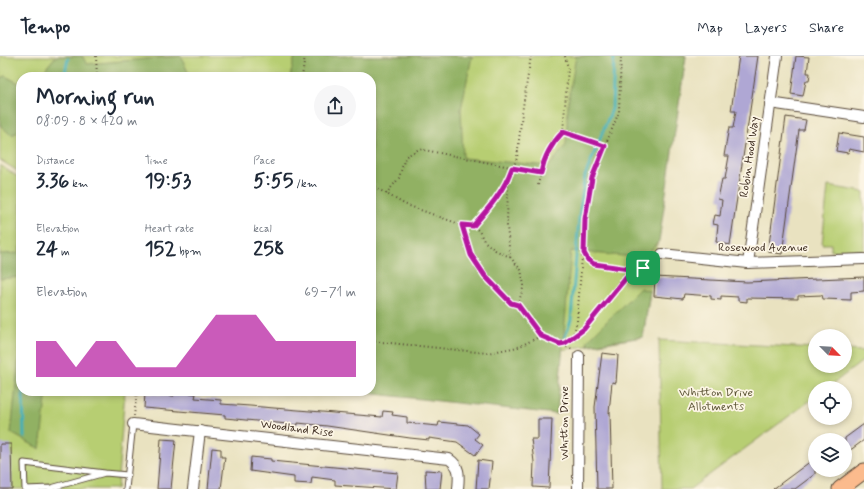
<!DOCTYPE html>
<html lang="en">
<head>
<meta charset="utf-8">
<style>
	:root { --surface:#fff; --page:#f6f6f7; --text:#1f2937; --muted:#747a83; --line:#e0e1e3; --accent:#b5179e }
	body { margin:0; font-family:Mynerve,sans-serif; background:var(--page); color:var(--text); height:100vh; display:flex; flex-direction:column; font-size:15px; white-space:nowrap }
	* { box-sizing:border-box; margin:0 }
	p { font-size:13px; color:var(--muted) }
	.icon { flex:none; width:22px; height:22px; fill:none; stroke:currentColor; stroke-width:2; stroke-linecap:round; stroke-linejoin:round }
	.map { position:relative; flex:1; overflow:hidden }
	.drawer { position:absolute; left:16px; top:16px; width:360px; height:324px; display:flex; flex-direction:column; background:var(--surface); border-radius:16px; box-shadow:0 2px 6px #0003 }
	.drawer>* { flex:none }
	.needle { width:26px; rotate:114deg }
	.tools { position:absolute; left:808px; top:273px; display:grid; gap:8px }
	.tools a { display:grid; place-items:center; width:44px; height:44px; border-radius:50%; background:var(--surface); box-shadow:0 2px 6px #0003; font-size:20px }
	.pin { position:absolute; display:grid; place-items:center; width:34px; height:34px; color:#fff; margin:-17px; border-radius:8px; box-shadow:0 2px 6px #0006 }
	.round { display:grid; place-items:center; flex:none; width:42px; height:42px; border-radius:21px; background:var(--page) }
	.headline { display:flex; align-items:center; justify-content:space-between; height:68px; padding:0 20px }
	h1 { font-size:22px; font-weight:800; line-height:30px }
	.figures { display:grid; grid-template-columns:repeat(3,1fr); gap:6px; height:68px; padding:4px 20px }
	.figures div { display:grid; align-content:center }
	.figures b { font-size:20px; font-weight:800 }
	.figures small { font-size:11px; font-weight:400 }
	.figures p { font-size:11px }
	.chart { height:112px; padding:8px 20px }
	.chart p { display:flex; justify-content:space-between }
	.chart svg { width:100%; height:72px; margin-top:4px; fill:var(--accent); opacity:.7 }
	header { display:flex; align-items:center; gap:24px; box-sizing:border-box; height:56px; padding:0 20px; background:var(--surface); border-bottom:1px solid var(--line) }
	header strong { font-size:19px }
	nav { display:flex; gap:22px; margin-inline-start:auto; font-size:14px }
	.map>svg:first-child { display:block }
	.green { fill:#b7ce72; stroke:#797c48 }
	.forest { fill:#91b164; stroke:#666e41 }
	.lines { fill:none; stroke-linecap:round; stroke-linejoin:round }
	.stream { stroke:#40b0b8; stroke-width:3 }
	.building { fill:#afa7d4 }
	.service-casing { stroke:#554636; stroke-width:7 }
	.minor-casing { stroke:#554636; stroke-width:12 }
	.primary-casing { stroke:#554636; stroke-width:17 }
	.path { stroke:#554636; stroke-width:2; stroke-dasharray:1 3; stroke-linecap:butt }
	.service { stroke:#fff; stroke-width:5 }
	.minor { stroke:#fff; stroke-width:10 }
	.primary { stroke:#fbbb8d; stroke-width:15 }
	.route-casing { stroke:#fff; stroke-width:8 }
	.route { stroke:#b5179e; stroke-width:5 }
	.labels { text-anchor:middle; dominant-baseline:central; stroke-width:3.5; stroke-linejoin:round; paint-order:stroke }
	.street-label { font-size:12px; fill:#3b2a1e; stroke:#fcf5e5 }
	.park-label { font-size:12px; fill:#5a5333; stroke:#fcf5e5 }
</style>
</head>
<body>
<header>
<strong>Tempo</strong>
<nav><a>Map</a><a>Layers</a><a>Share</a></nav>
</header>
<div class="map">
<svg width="864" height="433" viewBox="0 0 864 433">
	<rect width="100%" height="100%" fill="#fcf5e5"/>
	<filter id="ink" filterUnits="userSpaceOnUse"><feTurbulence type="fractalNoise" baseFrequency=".025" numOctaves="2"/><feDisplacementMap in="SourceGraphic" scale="8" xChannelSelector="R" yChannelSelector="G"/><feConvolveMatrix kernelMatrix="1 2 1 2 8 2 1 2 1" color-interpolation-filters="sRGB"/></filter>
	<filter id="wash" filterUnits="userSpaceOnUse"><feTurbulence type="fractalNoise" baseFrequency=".012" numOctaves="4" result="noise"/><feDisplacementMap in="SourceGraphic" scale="16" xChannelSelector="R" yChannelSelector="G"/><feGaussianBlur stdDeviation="0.9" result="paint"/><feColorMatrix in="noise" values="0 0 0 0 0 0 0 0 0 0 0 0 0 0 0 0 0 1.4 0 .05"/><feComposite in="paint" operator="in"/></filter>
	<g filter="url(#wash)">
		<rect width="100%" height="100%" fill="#e9e2c0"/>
		<g class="green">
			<polygon points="0,0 686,0 643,281 560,294 371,21 21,21 21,117 0,104"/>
			<polygon points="0,109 21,123 21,335 125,335 117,433 0,433"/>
			<polygon points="828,130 864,136 864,194 831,195 831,188 822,188"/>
			<polygon points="659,284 815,292 815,310 845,310 845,294 864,295 864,304 827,332 815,332 815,341 690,433 662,433"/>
		</g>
		<g class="forest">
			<polygon points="56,0 82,0 87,8 181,0 190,21 44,21 46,12"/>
			<polygon points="295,0 472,0 461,53 463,102 549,110 566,89 568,47 576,0 686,0 659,185 645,202 571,195 557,358 348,335 371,335 371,21 290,21"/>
			<polygon points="5,20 21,28 21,75 11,79 0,69 0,22"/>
			<polygon points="21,186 21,221 0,223 0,198 19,197"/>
			<polygon points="640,232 650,235 643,281 587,289 588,284"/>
			<polygon points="21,281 21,335 47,335 40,393 11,377"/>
		</g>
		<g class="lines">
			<g class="stream">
				<polyline points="64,21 68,3"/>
				<polyline points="565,281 571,264 579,162 585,120 612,53 614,0"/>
				<polyline points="23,335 24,381"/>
			</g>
		</g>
		<g id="blocks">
			<g class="building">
				<polygon points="739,0 758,0 730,189 716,186 718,169 713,168 715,159 720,160 722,144 718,143 722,123 725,123 729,100 724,100 727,82 729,72 733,72 736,55 731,55"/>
				<polygon points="796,0 809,1 807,17 810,17 809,25 806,25 803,40 791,38"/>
				<polygon points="786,61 806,64 804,74 799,74 782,198 768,196"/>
				<polygon points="839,77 864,81 864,96 849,93 848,97 836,95"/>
				<polygon points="655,221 747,226 864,221 864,235 851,236 851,244 823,243 822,239 798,240 798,243 747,242 747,246 738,245 738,241 721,240 721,244 711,243 711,240 684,238 683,243 654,240"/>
				<polygon points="602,297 618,299 616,327 612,326 609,357 610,356 612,433 597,433 595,351"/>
				<polygon points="174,335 196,338 195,342 221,344 221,348 250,350 382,361 383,355 393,356 392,359 407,361 407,367 438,370 439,366 468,369 479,378 475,383 483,389 475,399 457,386 429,382 429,384 410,382 327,370 298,367 298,369 225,362 225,359 144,352 145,337 174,340"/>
				<polygon points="538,363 552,363 549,432 533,431 534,406 531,383 538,383"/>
				<polygon points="864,368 864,384 845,398 845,382"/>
				<polygon points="161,383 176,384 171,433 157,433"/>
				<polygon points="0,388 11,388 12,433 0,433"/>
				<polygon points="212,392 221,393 221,401 225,401 221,433 208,433"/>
				<polygon points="251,401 271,403 271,405 398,417 396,433 335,429 335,424 312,421 311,428 294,427 294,421 250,415"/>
				<polygon points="815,402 815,418 795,433 773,433"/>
				<polygon points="478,404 492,406 489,433 476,433"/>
				<polygon points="425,414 442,415 440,433 426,433"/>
			</g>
		</g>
	</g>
	<g filter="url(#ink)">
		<use href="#blocks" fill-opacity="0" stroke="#554636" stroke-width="1"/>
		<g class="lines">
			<defs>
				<g id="service">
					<polyline points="105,417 24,407 25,433 51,432 105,417 128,419"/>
					<polyline points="126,433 133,368"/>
				</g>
				<g id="minor">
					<polyline points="770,47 864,61"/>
					<polyline points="662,198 748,207 864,203"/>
					<polyline points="748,207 777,0"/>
					<path d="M133 368 449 403C461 411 459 420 458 433"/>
					<polyline points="193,433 200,375"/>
					<polyline points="578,433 579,300"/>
				</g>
				<polyline id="primary" points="840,433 864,415"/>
			</defs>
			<use href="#service" class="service-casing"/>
			<use href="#minor" class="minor-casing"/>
			<use href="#primary" class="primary-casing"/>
			<g class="path">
				<polyline points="96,0 97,21"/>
				<polyline points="565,0 568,12 563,76 605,90"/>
				<polyline points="302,21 305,0"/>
				<polyline points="371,129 404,148 462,169 473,170 479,175 484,185 495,194 510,201"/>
				<path d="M538 129C543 106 547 93 563 76"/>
				<polyline points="386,138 399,122 405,101 419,93 541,117"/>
				<polyline points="462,169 471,199 485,220 511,247 518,249 541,280"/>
				<polyline points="473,170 507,127"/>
				<path d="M584 197C585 199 587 203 589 205 599 213 630 213 642 212"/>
				<polyline points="518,249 524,229 521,214 510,201 507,170 508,126 517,102 522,57 531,0"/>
				<polyline points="574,279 588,269 626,222 656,206"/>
				<path d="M371 285 487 297 518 291 541 280C563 289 571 292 577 265L585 163 592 122 619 56 621 0"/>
				<polyline points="565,287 567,291 573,293"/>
				<polyline points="134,360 137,335"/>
			</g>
			<use href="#service" class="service"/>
			<use href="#minor" class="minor"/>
			<use href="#primary" class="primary"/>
		</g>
	</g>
	<g class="lines" filter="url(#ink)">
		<defs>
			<path id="route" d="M563 76 605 90 592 122 585 163 584 197 588 204 594 208 629 213 643 212 626 222 584 273 565 287 560 288 541 280 518 249 511 247 485 220 471 199 462 169 473 170C489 152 504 135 512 112L541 117C544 101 551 88 563 76Z"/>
		</defs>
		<use href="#route" class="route-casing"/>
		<use href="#route" class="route"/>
	</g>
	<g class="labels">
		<g class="street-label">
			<text transform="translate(750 101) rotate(-82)">Robin Hood Way</text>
			<text x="763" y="192">Rosewood Avenue</text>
			<text transform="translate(565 367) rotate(-90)">Whitton Drive</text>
			<text transform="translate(297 373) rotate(7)">Woodland Rise</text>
		</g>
		<g class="park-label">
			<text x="716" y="337">Whitton Drive<tspan x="716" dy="14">Allotments</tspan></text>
		</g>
	</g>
</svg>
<div class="tools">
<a><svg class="needle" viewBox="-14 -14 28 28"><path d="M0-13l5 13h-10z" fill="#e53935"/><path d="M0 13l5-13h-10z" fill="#747a83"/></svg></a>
<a><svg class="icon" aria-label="locate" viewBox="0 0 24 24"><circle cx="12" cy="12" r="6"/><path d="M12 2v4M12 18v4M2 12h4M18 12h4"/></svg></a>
<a><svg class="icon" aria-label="layers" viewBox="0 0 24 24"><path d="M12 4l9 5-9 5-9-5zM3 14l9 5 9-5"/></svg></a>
</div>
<div class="pin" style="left:643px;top:212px;background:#1e9e55"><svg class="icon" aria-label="arrive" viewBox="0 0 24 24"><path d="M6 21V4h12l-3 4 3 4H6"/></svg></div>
<section class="drawer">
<div class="headline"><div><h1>Morning run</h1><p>08:09 · 8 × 420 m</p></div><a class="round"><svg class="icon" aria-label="share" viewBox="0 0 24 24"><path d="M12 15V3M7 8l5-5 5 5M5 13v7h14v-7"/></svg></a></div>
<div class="figures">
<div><p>Distance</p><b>3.36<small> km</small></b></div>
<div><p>Time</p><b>19:53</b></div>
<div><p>Pace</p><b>5:55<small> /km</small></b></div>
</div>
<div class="figures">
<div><p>Elevation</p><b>24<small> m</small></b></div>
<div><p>Heart rate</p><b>152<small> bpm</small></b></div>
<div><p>kcal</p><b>258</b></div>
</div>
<div class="chart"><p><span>Elevation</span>69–71 m</p>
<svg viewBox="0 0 160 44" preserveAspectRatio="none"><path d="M0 44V22L10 22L20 38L30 22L40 22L50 38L60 38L70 38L80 22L90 6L100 6L110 6L120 22L130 22L140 22L150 22L160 22V44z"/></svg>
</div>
</section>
</div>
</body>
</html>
